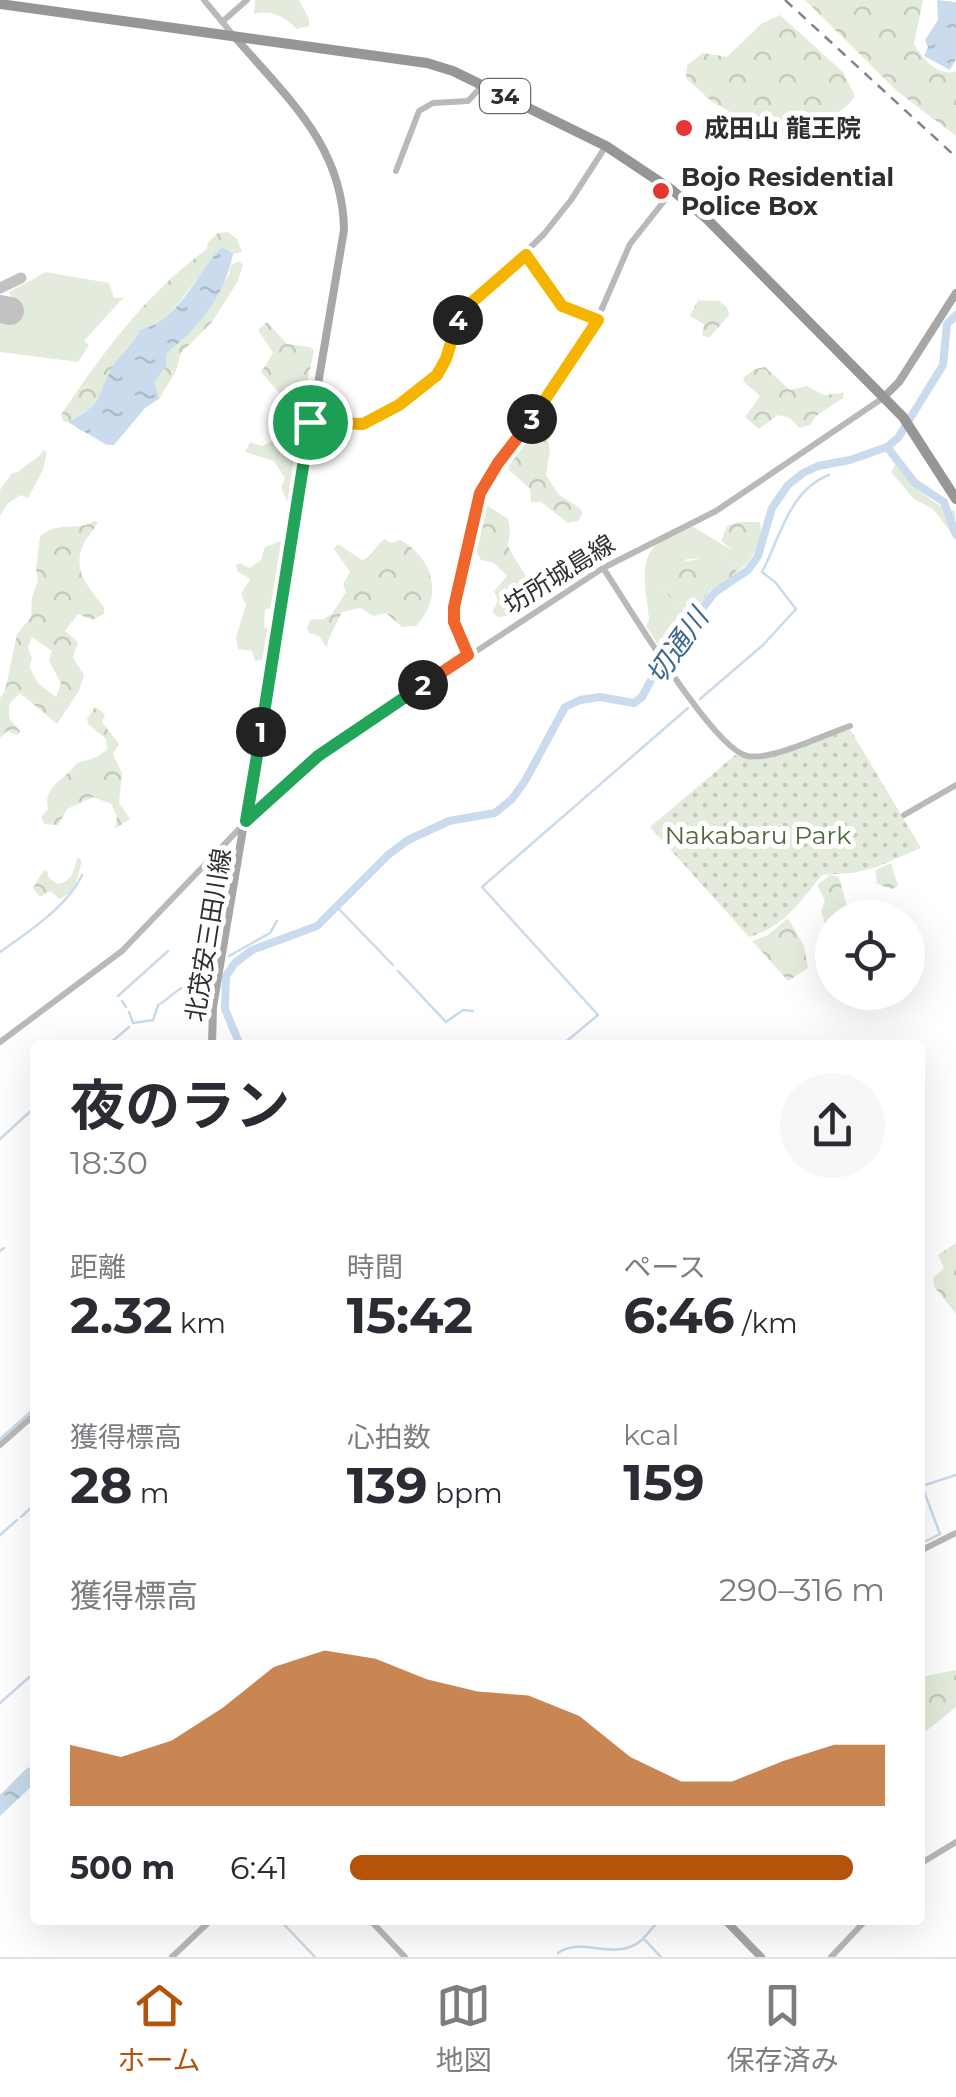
<!DOCTYPE html>
<html lang="ja">
<head>
<meta charset="utf-8">
<style>
	:root { --surface:#fff; --page:#f7f7f7; --text:#2b2b33; --muted:#7c7c81; --line:#e1e1e2; --accent:#b45309 }
	body { margin:0; font-family:Montserrat,"Noto Sans JP",sans-serif; background:var(--page); color:var(--text); height:100vh; display:flex; flex-direction:column; font-size:38px; white-space:nowrap }
	* { box-sizing:border-box; margin:0 }
	p { font-size:32px; color:var(--muted) }
	.icon { flex:none; width:55px; height:55px; fill:none; stroke:currentColor; stroke-width:2; stroke-linecap:round; stroke-linejoin:round }
	.map { position:relative; flex:1; overflow:hidden }
	.panel { position:absolute; left:30px; top:1040px; width:895px; height:885px; display:flex; flex-direction:column; background:var(--surface); border-radius:10px; box-shadow:0 10px 40px #0002 }
	.panel>* { flex:none }
	.buttons { position:absolute; left:815px; top:900px; display:grid; gap:20px }
	.buttons a { display:grid; place-items:center; width:110px; height:110px; border-radius:50%; background:var(--surface); box-shadow:0 10px 40px #0002; font-size:50px }
	.pin { position:absolute; display:grid; place-items:center; width:85px; height:85px; color:#fff; margin:-42px; border:5px solid #fff; border-radius:50%; box-shadow:0 2px 10px #0007 }
	.km { position:absolute; width:50px; height:50px; margin:-25px; border-radius:50%; background:#222; color:#fff; font-size:28px; line-height:50px; text-align:center }
	.round { display:grid; place-items:center; flex:none; width:105px; height:105px; border-radius:52px; background:var(--page) }
	.overview { display:flex; align-items:center; justify-content:space-between; height:170px; padding:0 40px }
	h1 { font-size:55px; font-weight:700; line-height:75px }
	.metrics { display:grid; grid-template-columns:repeat(3,1fr); gap:15px; height:170px; padding:10px 40px }
	.metrics div { display:grid; align-content:center }
	.metrics b { font-size:50px; font-weight:700 }
	.metrics small { font-size:28px; font-weight:400 }
	.metrics p { font-size:28px }
	.chart { height:280px; padding:20px 40px }
	.chart p { display:flex; justify-content:space-between }
	.chart svg { width:100%; height:180px; margin-top:10px; fill:var(--accent); opacity:.7 }
	ul { padding:0 40px; list-style:none; font-size:32px }
	li { display:grid; grid-template-columns:160px 120px 1fr; align-items:center; height:75px }
	li i { height:25px; border-radius:12px; background:var(--accent) }
	.dock { display:flex; justify-content:space-around; align-items:center; height:140px; border-top:2px solid var(--line); background:var(--surface); font-size:28px; color:var(--muted) }
	.dock a { display:grid; justify-items:center; gap:5px }
	.dock .on { color:var(--accent) }
	.map>svg:first-child { display:block }
	.grass { fill:#e3ecdc }
	.forest { fill:url(#forest-crowns); fill-rule:evenodd }
	.park { fill:url(#park-dots) }
	.water { fill:url(#water-ripples) }
	.lines { fill:none; stroke-linecap:round; stroke-linejoin:round }
	.stream { stroke:#c9dbec; stroke-width:2.5 }
	.river { stroke:#c9dbec; stroke-width:8 }
	.taxiway { stroke:#c2c2c2; stroke-width:11 }
	.runway { stroke:#c2c2c2; stroke-width:28 }
	.secondary { stroke:#b9b9b9; stroke-width:6 }
	.primary { stroke:#a7a7a7; stroke-width:8 }
	.highway { stroke:#969696; stroke-width:10 }
	.rail { stroke:#848484; stroke-width:2.5; stroke-dasharray:10 8; stroke-linecap:butt }
	.split-1-casing { stroke:#fff; stroke-width:20 }
	.split-2-casing { stroke:#fff; stroke-width:20 }
	.split-3-casing { stroke:#fff; stroke-width:20 }
	.split-4-casing { stroke:#fff; stroke-width:20 }
	.split-5-casing { stroke:#fff; stroke-width:20 }
	.split-1 { stroke:#22a559; stroke-width:12 }
	.split-2 { stroke:#22a559; stroke-width:12 }
	.split-3 { stroke:#f0652b; stroke-width:12 }
	.split-4 { stroke:#f5b400; stroke-width:12 }
	.split-5 { stroke:#f5b400; stroke-width:12 }
	.poi-dot { fill:#e53631; stroke:#fff; stroke-width:4 }
	.labels { text-anchor:middle; dominant-baseline:central; stroke-width:10; stroke-linejoin:round; paint-order:stroke }
	.shield { fill:#fff; stroke:#6d6d6d; stroke-width:2.5 }
	.shield-label { font-size:22px; font-weight:bold; fill:#2f2f2f }
	.poi-label { font-size:25px; font-weight:bold; fill:#2f2f2f; stroke:#fff; text-anchor:start }
	.street-label { font-size:25px; fill:#2f2f2f; stroke:#fff }
	.park-label { font-size:25px; fill:#4d6a3c; stroke:#fff }
	.water-label { font-size:28px; font-style:italic; fill:#3c6891; stroke:#fff }
</style>
</head>
<body>
<div class="map">
<svg width="956" height="1957" viewBox="0 0 956 1957">
	<defs>
		<pattern id="forest-crowns" width="20" height="18" patternUnits="userSpaceOnUse" patternTransform="scale(2.5)"><rect width="20" height="18" fill="#e3ecdc"/><path d="M2 6a3 3 0 1 1 6 0M12 15a3 3 0 1 1 6 0" fill="none" stroke="#c3cbbd"/></pattern>
		<pattern id="park-dots" width="8" height="8" patternUnits="userSpaceOnUse" patternTransform="scale(2.5)"><rect width="8" height="8" fill="#e3ecdc"/><path d="M2 2h.1M6 6h.1" fill="none" stroke="#c3cbbd" stroke-width="1.8" stroke-linecap="round"/></pattern>
		<pattern id="water-ripples" width="26" height="14" patternUnits="userSpaceOnUse" patternTransform="scale(2.5)"><rect width="26" height="14" fill="#c9dbec"/><path d="M2 4q2-2 4 0t4 0M15 11q2-2 4 0t4 0" fill="none" stroke="#adbccb"/></pattern>
	</defs>
	<rect width="100%" height="100%" fill="#fff"/>
	<g class="grass">
		<path d="M255 0H299L309 19V26L297 29C282 16 274 10 254 14Z"/>
		<path d="M46 272 109 283 114 298 124 297 84 341 89 345 78 362 0 352V316L9 317C15 308 14 301 9 292Z"/>
		<polygon points="304,426 290,508 281,487 285,478 274,461 245,452 250,442 262,446"/>
		<path d="M43 450 47 452 43 470 28 498 21 495 8 503 0 516V490L12 473 18 472C27 462 37 461 43 450Z"/>
		<path d="M692 526 733 551H755L747 564 737 572 726 557 687 559 663 587 687 623 678 638 666 639 659 646 646 626 649 620C648 598 636 561 657 544 666 536 681 531 692 526Z"/>
		<polygon points="284,540 274,608 265,609 264,627 270,630 264,659 255,661 252,651 238,649 236,637 246,605 241,594 250,579 237,571 236,565 240,563 250,568 261,560 265,547"/>
	</g>
	<g class="forest">
		<path d="M805 0H923L914 44C924 60 935 75 956 72V136L898 92Z"/>
		<path d="M780 15 843 72 855 96C835 124 803 129 772 136L711 101 686 78 687 65 703 53 727 57 761 24Z"/>
		<path d="M228 232 237 239 242 252 233 254 221 248 167 318 158 326 140 330 131 349 110 372 99 403 68 422 63 421 61 415C102 354 146 293 207 249L208 242 218 233Z"/>
		<polygon points="239,261 243,265 237,283 212,322 181,353 176,371 159,399 155,382 166,366 167,353 182,341 229,275 231,265"/>
		<polygon points="698,300 719,301 727,307 729,315 709,338 702,335 704,324 690,316"/>
		<polygon points="267,322 287,344 310,347 314,351 306,387 294,402 287,402 261,372 273,353 258,330"/>
		<polygon points="765,367 790,390 807,386 824,395 843,393 843,398 816,416 810,425 799,428 790,418 778,415 759,429 745,417 760,396 745,383 743,378 755,369"/>
		<polygon points="548,422 555,430 548,442 550,450 546,475 558,494 581,509 582,514 578,521 568,523 541,502 531,502 530,489 509,470 509,461 542,424"/>
		<path d="M895 464C910 482 932 506 955 511L956 539 933 509 914 499 891 472Z"/>
		<path d="M488 506 508 519 510 529 508 546C524 579 562 610 498 617L492 612 498 601 494 591 507 576 494 563 481 560 476 551 483 509Z"/>
		<path d="M94 521 98 522C93 532 84 539 81 550 74 573 91 590 104 607V614L92 620 78 614 65 631 78 642 73 658 84 675 79 691 57 724 20 693 9 704V718L20 731 18 735 7 731 0 738V698L5 691 17 634 31 617 32 597 38 581 36 568 40 536C59 520 79 532 94 521ZM32 637 52 651 49 661 61 683 56 697 38 683 29 666 32 659 28 647Z"/>
		<polygon points="738,522 760,522 762,538 755,551 733,551 721,541 727,526"/>
		<path d="M385 539 391 543 400 540C434 558 444 598 416 626L402 627 386 613 374 616 360 608 342 612C336 625 329 634 327 648L319 636 309 633 307 629 310 620 323 619 332 614 346 592 343 584 350 572 334 549 338 544 362 560C374 556 375 544 385 539Z"/>
		<polygon points="709,557 726,557 737,572 730,580 710,590 687,623 663,587 661,566"/>
		<path d="M95 707 105 714 102 722 119 744 113 754 122 773 119 803 130 819 115 829 117 816 111 804 93 797 67 809 58 825 44 824 41 817 48 809C42 787 66 779 77 763L97 757 107 749 106 739 88 724 87 719Z"/>
		<path d="M78 857 82 861 74 890 60 899 50 891 40 897 33 888 43 871 47 870 49 878 58 884C76 879 72 869 78 857Z"/>
		<polygon points="891,863 898,886 892,889 877,884 875,870"/>
		<polygon points="830,875 839,877 850,917 832,918 832,935 829,936 821,911 825,901 817,885"/>
		<polygon points="788,918 804,946 808,968 788,981 752,941 768,935"/>
		<polygon points="956,1243 956,1314 934,1286 933,1278 944,1268 938,1255"/>
		<polygon points="956,1670 956,1707 920,1736 920,1677"/>
	</g>
	<path class="park" d="M850 729 921 848 877 867 853 873 822 875C800 902 784 927 749 937L650 827 735 755 755 760 765 758Z"/>
	<g class="water">
		<polygon points="937,0 956,2 956,59 950,70 924,56 928,47 925,40 938,20"/>
		<path d="M222 247 233 254C225 294 199 328 167 353L166 366 155 382 159 399 146 407 114 445 105 444 68 422C108 400 93 402 112 368 120 353 131 349 140 330 181 320 194 275 222 247Z"/>
		<polygon points="35,1766 35,1783 0,1816 0,1795 27,1768"/>
	</g>
	<g class="lines">
		<g class="stream">
			<path d="M700 699 763 645 796 609 775 582 762 572C780 538 789 490 829 475"/>
			<polyline points="336,906 393,965"/>
			<path d="M0 952C27 933 68 906 82 875"/>
			<polyline points="229,956 270,933 277,921"/>
			<polyline points="398,971 446,1022 463,1010 473,1011"/>
			<polyline points="118,996 168,951"/>
			<polyline points="122,1001 126,1007"/>
			<path d="M129 1012 133 1023 153 1020 158 1005C167 1000 172 994 180 989 198 979 203 979 217 963"/>
			<polyline points="108,1045 129,1027"/>
			<polyline points="562,1045 598,1015 482,887 688,708"/>
			<polyline points="0,1139 35,1107"/>
			<polyline points="0,1251 4,1248"/>
			<polyline points="0,1439 35,1408"/>
			<polyline points="21,1517 35,1504"/>
			<polyline points="0,1535 17,1520"/>
			<polyline points="920,1544 940,1534 922,1486 956,1475"/>
			<polyline points="0,1703 35,1672"/>
			<polyline points="280,1920 315,1957"/>
			<polyline points="645,1940 661,1957"/>
			<path d="M558 1953C580 1938 606 1956 630 1947 645 1942 649 1929 660 1920"/>
		</g>
		<g class="river">
			<polyline points="887,447 915,483 944,502 956,535"/>
			<polyline points="240,1045 225,1009 226,976 235,963 252,950 317,926 388,855 408,840 449,821 495,813 512,799 525,781 565,707 580,700 600,697 634,703 642,697 658,667 714,593 748,570 758,556 772,508 788,485 803,473 818,466 850,460 887,447 898,438 943,365 947,324 956,315"/>
		</g>
		<polyline class="taxiway" points="0,288 21,278"/>
		<polyline class="runway" points="0,309 10,311"/>
		<g class="secondary">
			<polyline points="204,0 234,36"/>
			<polyline points="222,22 247,0"/>
			<polyline points="396,171 419,111 433,103 468,101 482,86"/>
			<polyline points="526,255 562,306 597,320"/>
			<polyline points="311,422 363,424 375,420 428,385 443,366 461,315 544,234 571,200 606,146"/>
			<path d="M603 568C627 603 712 748 747 756 771 761 826 734 850 726"/>
			<polyline points="468,655 455,622 454,607 472,519 484,482 584,343 597,320 630,244 672,191"/>
			<polyline points="904,815 956,785"/>
			<polyline points="0,1042 122,951 263,804 318,755 603,568 716,511 883,398"/>
			<polyline points="0,1445 35,1414"/>
			<polyline points="920,1551 956,1533"/>
			<polyline points="920,1864 956,1842"/>
			<polyline points="370,1920 405,1957"/>
			<polyline points="172,1957 211,1920"/>
			<polyline points="831,1957 866,1920"/>
		</g>
		<g class="primary">
			<polyline points="884,397 899,382 956,293"/>
			<path d="M212 1045 213 1007 344 230C343 145 286 97 234 36"/>
			<polyline points="725,1920 761,1957"/>
		</g>
		<polyline class="highway" points="0,4 427,63 453,71 606,146 672,190 707,219 903,417 956,499"/>
		<polyline class="rail" points="785,0 956,157"/>
	</g>
	<g class="lines">
		<defs>
			<polyline id="split-1" points="261,732 310,422"/>
			<polyline id="split-2" points="261,732 246,821 318,756 423,685"/>
			<polyline id="split-3" points="423,685 468,655 454,622 454,607 480,493 498,463 532,419"/>
			<polyline id="split-4" points="458,320 472,302 526,255 562,306 598,320 532,419"/>
			<polyline id="split-5" points="310,422 363,424 399,405 437,375 446,359 458,320"/>
		</defs>
		<use href="#split-1" class="split-1-casing"/>
		<use href="#split-2" class="split-2-casing"/>
		<use href="#split-3" class="split-3-casing"/>
		<use href="#split-4" class="split-4-casing"/>
		<use href="#split-5" class="split-5-casing"/>
		<use href="#split-1" class="split-1"/>
		<use href="#split-2" class="split-2"/>
		<use href="#split-3" class="split-3"/>
		<use href="#split-4" class="split-4"/>
		<use href="#split-5" class="split-5"/>
	</g>
	<g class="poi-dot">
		<circle cx="684" cy="128" r="10"/>
		<circle cx="661" cy="191" r="10"/>
	</g>
	<g class="labels">
		<rect class="shield" x="480" y="79" width="50" height="34" rx="8"/>
		<g class="shield-label">
			<text x="505" y="96">34</text>
		</g>
		<g class="poi-label">
			<text x="704" y="128">成田山 龍王院</text>
			<text x="681" y="177">Bojo Residential<tspan x="681" dy="29">Police Box</tspan></text>
		</g>
		<g class="street-label">
			<text transform="translate(559 574) rotate(-32)">坊所城島線</text>
			<text transform="translate(208 935) rotate(-81)">北茂安三田川線</text>
		</g>
		<g class="park-label">
			<text x="758" y="835">Nakabaru Park</text>
		</g>
		<g class="water-label">
			<text transform="translate(677 646) rotate(-55)">切通川</text>
		</g>
	</g>
</svg>
<div class="buttons">
<a><svg class="icon" aria-label="locate" viewBox="0 0 24 24"><circle cx="12" cy="12" r="6"/><path d="M12 2v4M12 18v4M2 12h4M18 12h4"/></svg></a>
</div>
<div class="pin" style="left:310px;top:422px;background:#1e9e55"><svg class="icon" aria-label="arrive" viewBox="0 0 24 24"><path d="M6 21V4h12l-3 4 3 4H6"/></svg></div>
<b class="km" style="left:261px;top:732px">1</b>
<b class="km" style="left:423px;top:685px">2</b>
<b class="km" style="left:532px;top:419px">3</b>
<b class="km" style="left:458px;top:320px">4</b>
<section class="panel">
<div class="overview"><div><h1>夜のラン</h1><p>18:30</p></div><a class="round"><svg class="icon" aria-label="share" viewBox="0 0 24 24"><path d="M12 15V3M7 8l5-5 5 5M5 13v7h14v-7"/></svg></a></div>
<div class="metrics">
<div><p>距離</p><b>2.32<small> km</small></b></div>
<div><p>時間</p><b>15:42</b></div>
<div><p>ペース</p><b>6:46<small> /km</small></b></div>
</div>
<div class="metrics">
<div><p>獲得標高</p><b>28<small> m</small></b></div>
<div><p>心拍数</p><b>139<small> bpm</small></b></div>
<div><p>kcal</p><b>159</b></div>
</div>
<div class="chart"><p><span>獲得標高</span>290–316 m</p>
<svg viewBox="0 0 160 44" preserveAspectRatio="none"><path d="M0 44V29L10 32L20 28L30 20L40 10L50 6L60 8L70 13L80 16L90 17L100 22L110 32L120 38L130 38L140 33L150 29L160 29V44z"/></svg>
</div>
<ul>
<li><b>500 m</b>6:41<i style="width:94%"></i></li>
</ul>
</section>
</div>
<nav class="dock">
<a class="on"><svg class="icon" aria-label="home" viewBox="0 0 24 24"><path d="M3 11l9-7 9 7M6 9v11h12V9"/></svg>ホーム</a>
<a><svg class="icon" aria-label="map" viewBox="0 0 24 24"><path d="M3 6l6-2 6 2 6-2v14l-6 2-6-2-6 2zM9 4v14M15 6v14"/></svg>地図</a>
<a><svg class="icon" aria-label="saved" viewBox="0 0 24 24"><path d="M7 4h10v16l-5-4-5 4z"/></svg>保存済み</a>
</nav>
</body>
</html>
